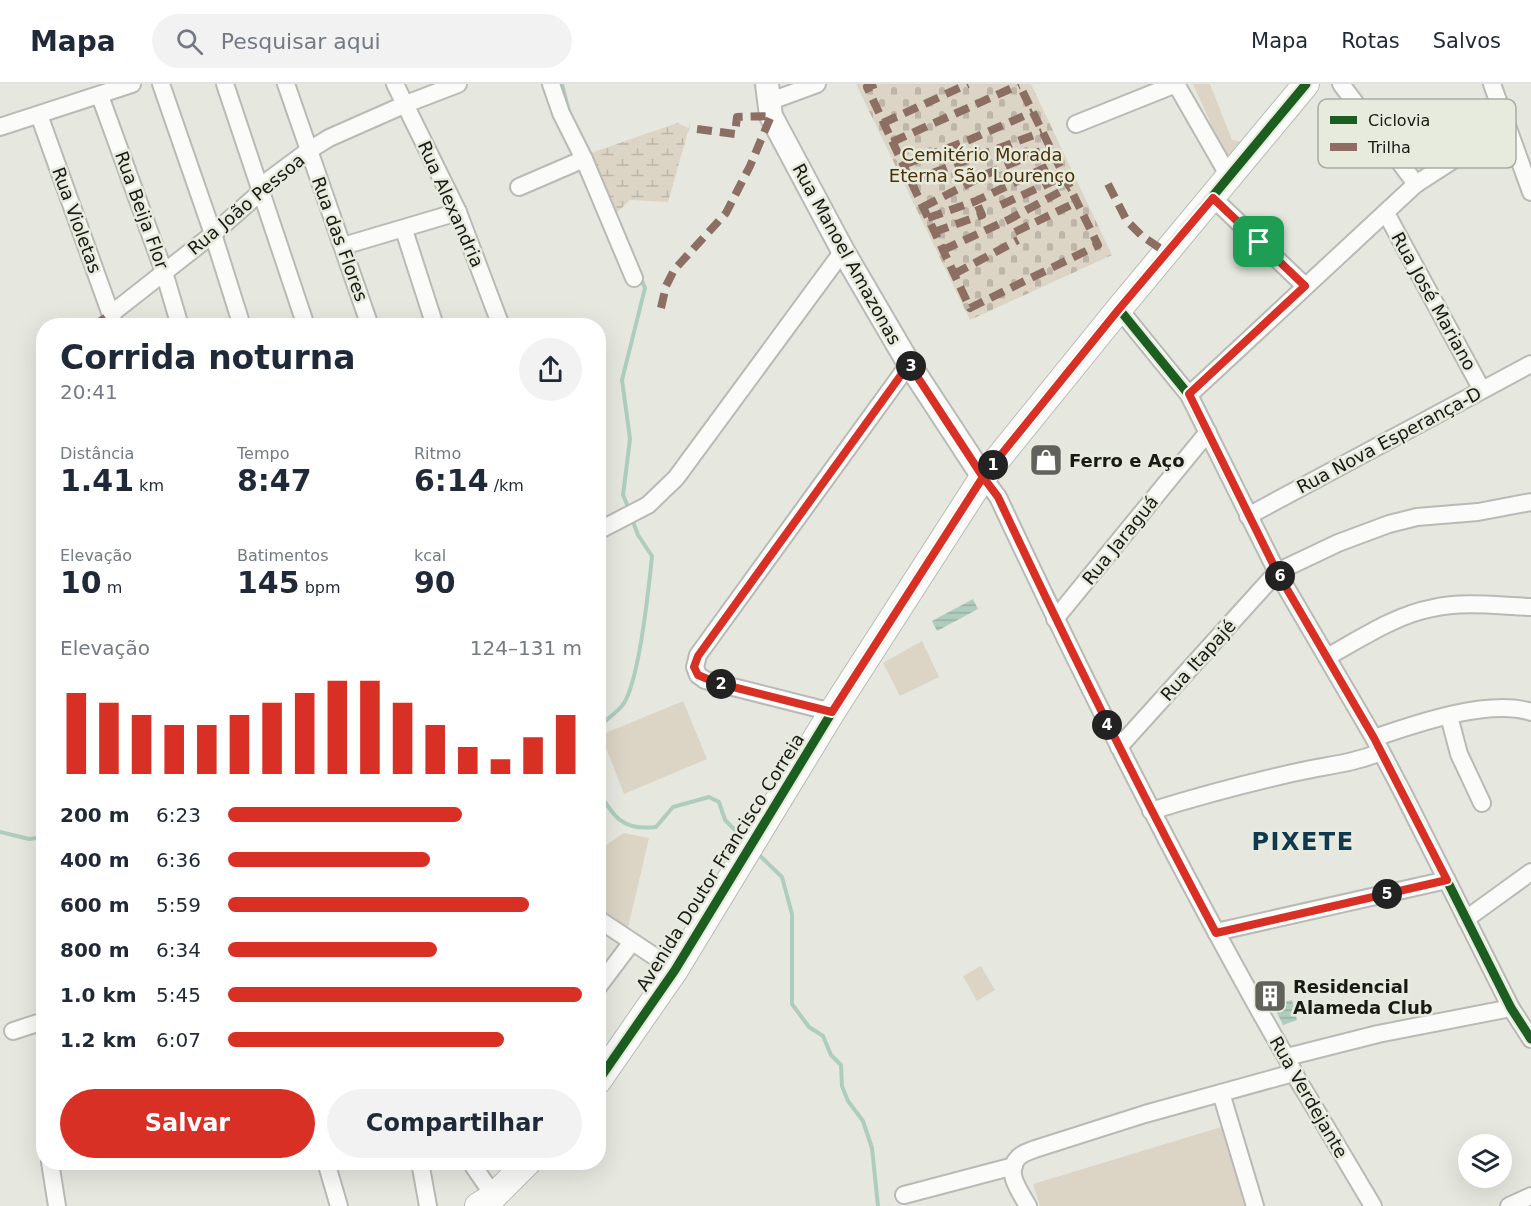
<!DOCTYPE html>
<html lang="pt">
<head>
<meta charset="utf-8">
<style>
	:root { --surface:#fff; --page:#f2f2f3; --text:#1f2937; --muted:#747a83; --line:#e0e1e3; --accent:#d93025 }
	body { margin:0; font-family:"DejaVu Sans",sans-serif; background:var(--page); color:var(--text); height:100vh; display:flex; flex-direction:column; font-size:22px; white-space:nowrap }
	* { box-sizing:border-box; margin:0 }
	p { font-size:20px; color:var(--muted) }
	.icon { flex:none; width:33px; height:33px; fill:none; stroke:currentColor; stroke-width:2; stroke-linecap:round; stroke-linejoin:round }
	.map { position:relative; flex:1; overflow:hidden }
	.sheet { position:absolute; left:36px; top:234px; width:570px; height:852px; display:flex; flex-direction:column; background:var(--surface); border-radius:24px; box-shadow:0 6px 24px #0002 }
	.sheet>* { flex:none }
	.buttons { position:absolute; left:1458px; top:1050px; display:grid; gap:12px }
	.buttons a { display:grid; place-items:center; width:54px; height:54px; border-radius:50%; background:var(--surface); box-shadow:0 6px 24px #0002; font-size:30px }
	.pin { position:absolute; display:grid; place-items:center; width:51px; height:51px; color:#fff; margin:-26px; border-radius:12px; box-shadow:0 3px 9px #0006 }
	.km { position:absolute; width:30px; height:30px; margin:-15px; border-radius:50%; background:#222; color:#fff; font-size:16px; line-height:30px; text-align:center }
	.round { display:grid; place-items:center; flex:none; width:63px; height:63px; border-radius:32px; background:var(--page) }
	.head { display:flex; align-items:center; justify-content:space-between; height:102px; padding:0 24px }
	h1 { font-size:33px; font-weight:600; line-height:45px }
	.figures { display:grid; grid-template-columns:repeat(3,1fr); gap:9px; height:102px; padding:6px 24px }
	.figures div { display:grid; align-content:center }
	.figures b { font-size:30px; font-weight:600 }
	.figures small { font-size:16px; font-weight:400 }
	.figures p { font-size:16px }
	.chart { height:168px; padding:12px 24px }
	.chart p { display:flex; justify-content:space-between }
	.chart svg { width:100%; height:108px; margin-top:6px; stroke:var(--accent); stroke-width:6 }
	.button { display:flex; gap:12px; margin-top:auto; padding:12px 24px }
	.button a { flex:1; height:69px; border-radius:36px; background:var(--accent); color:#fff; font-size:24px; font-weight:600; line-height:69px; text-align:center }
	.button a+a { background:var(--page); color:var(--text) }
	ul { padding:0 24px; list-style:none; font-size:20px }
	li { display:grid; grid-template-columns:96px 72px 1fr; align-items:center; height:45px }
	li i { height:15px; border-radius:8px; background:var(--accent) }
	header { display:flex; align-items:center; gap:36px; box-sizing:border-box; height:84px; padding:0 30px; background:var(--surface); border-bottom:2px solid var(--line) }
	header strong { font-size:28px }
	nav { display:flex; gap:33px; margin-inline-start:auto; font-size:21px }
	.search { width:420px; height:54px; background:var(--page); display:flex; align-items:center; gap:15px; box-sizing:border-box; padding:0 21px; border-radius:33px; color:var(--muted); font-size:22px }
	.map>svg:first-child { display:block }
	.wetland { fill:url(#wetland-marsh) }
	.cemetery { fill:url(#cemetery-stones) }
	.green { fill:#dcd4c5 }
	.water { fill:url(#water-rules) }
	.lines { fill:none; stroke-linecap:round; stroke-linejoin:round }
	.stream { stroke:#afcdbe; stroke-width:4 }
	.street-casing { stroke:#b9bab5; stroke-width:20 }
	.secondary-casing { stroke:#b9bab5; stroke-width:26 }
	.primary-casing { stroke:#b9bab5; stroke-width:28 }
	.street { stroke:#fbfcfa; stroke-width:16 }
	.secondary { stroke:#fbfcfa; stroke-width:22 }
	.primary { stroke:#fbfcfa; stroke-width:26 }
	.quiet { stroke:#8d6e63; stroke-width:8; stroke-dasharray:15 8; stroke-linecap:butt }
	.cycleway-casing { stroke:#e7ebdd; stroke-width:13 }
	.cycleway { stroke:#1b5e20; stroke-width:9 }
	.route-casing { stroke:#fff; stroke-width:12 }
	.route { stroke:#d93025; stroke-width:8 }
	.labels { text-anchor:middle; dominant-baseline:central; stroke-width:5; stroke-linejoin:round; paint-order:stroke }
	.park-label { font-size:18px; fill:#493007; stroke:#e7ebdd }
	.street-label { font-size:18px; fill:#191a15; stroke:#e7ebdd }
	.poi-label { font-size:18px; font-weight:bold; fill:#191a15; stroke:#e7ebdd; text-anchor:start }
	.district-label { font-size:24px; font-weight:bold; letter-spacing:1.5px; fill:#10384f; stroke:#e7ebdd }
	.key { fill:#e7ebdd; stroke:#a9aca1; stroke-width:1.5 }
	.key-label { font-size:16px; fill:#191a15 }
</style>
</head>
<body>
<header>
<strong>Mapa</strong>
<div class="search"><svg class="icon" aria-label="search" viewBox="0 0 24 24"><circle cx="10" cy="10" r="6"/><path d="M15 15l6 6"/></svg>Pesquisar aqui</div>
<nav><a>Mapa</a><a>Rotas</a><a>Salvos</a></nav>
</header>
<div class="map">
<svg width="1531" height="1122" viewBox="0 0 1531 1122">
	<defs>
		<pattern id="wetland-marsh" width="20" height="14" patternUnits="userSpaceOnUse" patternTransform="scale(1.5)"><rect width="20" height="14" fill="#dcd4c5"/><path d="M1 5h8M5 5V1M11 12h8M15 12V8" fill="none" stroke="#bcb5a8"/></pattern>
		<pattern id="cemetery-stones" width="16" height="16" patternUnits="userSpaceOnUse" patternTransform="scale(1.5)"><rect width="16" height="16" fill="#dcd4c5"/><path d="M2 7V4a2 2 0 0 1 4 0v3zM10 15v-3a2 2 0 0 1 4 0v3z" fill="#bcb5a8"/></pattern>
		<pattern id="water-rules" width="6" height="5" patternUnits="userSpaceOnUse" patternTransform="scale(1.5)"><rect width="6" height="5" fill="#afcdbe"/><path d="M0 2.5h6" fill="none" stroke="#96afa2"/></pattern>
	</defs>
	<rect width="100%" height="100%" fill="#e6e8e0"/>
	<polygon class="wetland" points="677,39 689,44 668,118 630,116 613,132 585,71"/>
	<polygon class="cemetery" points="856,0 1031,0 1112,171 970,236"/>
	<g class="green">
		<polygon points="1193,0 1210,0 1232,56 1239,57 1240,62 1233,71 1229,72 1223,67"/>
		<polygon points="922,557 939,593 900,612 883,579"/>
		<polygon points="683,617 707,675 624,710 601,651"/>
		<polygon points="624,749 649,754 628,844 598,824 599,766"/>
		<polygon points="981,882 995,906 977,917 963,892"/>
		<polygon points="1228,1041 1252,1122 1040,1122 1033,1100"/>
	</g>
	<g class="water">
		<polygon points="973,515 978,525 937,547 932,537"/>
		<polygon points="1292,916 1297,936 1283,941 1273,921"/>
	</g>
	<g class="lines">
		<g class="stream">
			<polyline points="562,0 569,28"/>
			<polyline points="629,425 623,411 630,355 622,296 645,204 640,192"/>
			<path d="M598 644C605 636 615 630 622 622 639 601 649 502 652 472L638 451 632 435"/>
			<path d="M598 706C613 733 623 747 656 743L673 723 709 713 719 718 725 736 745 756"/>
			<polyline points="0,748 29,755 44,753"/>
			<polyline points="756,768 782,793 792,830 792,920 809,943 823,952 831,971 841,981 842,1002 848,1017 863,1037 872,1064 878,1122"/>
		</g>
		<defs>
			<g id="street">
				<polyline points="161,0 213,150 242,242"/>
				<polyline points="225,0 306,242"/>
				<polyline points="286,0 370,242"/>
				<polyline points="395,0 458,128 501,242"/>
				<polyline points="551,0 561,29 584,75 634,194"/>
				<polyline points="1176,0 1230,94"/>
				<polyline points="1341,0 1416,100"/>
				<polyline points="1492,0 1531,108"/>
				<polyline points="100,12 164,188 180,242"/>
				<polyline points="768,18 817,0"/>
				<polyline points="39,31 115,242"/>
				<polyline points="1076,40 1176,0"/>
				<polyline points="0,43 132,0"/>
				<polyline points="519,103 584,75"/>
				<polyline points="1213,114 1305,202"/>
				<polyline points="1386,129 1482,306"/>
				<polyline points="404,146 435,242"/>
				<polyline points="343,162 458,128"/>
				<polyline points="1119,225 1189,311 1277,488 1374,654 1403,709 1511,924 1531,955"/>
				<polyline points="111,230 213,150 255,113 269,96 308,67 329,54 406,20 458,0"/>
				<polyline points="1189,311 1416,100 1464,69"/>
				<path d="M983 393 998 413C1064 554 1133 694 1207 831 1232 877 1256 922 1282 966 1290 979 1295 993 1304 1006L1373 1122"/>
				<polyline points="1248,432 1531,280"/>
				<polyline points="598,447 648,421 676,394 843,167"/>
				<polyline points="1055,535 1208,348"/>
				<path d="M1327 573C1360 555 1395 531 1433 524 1464 517 1499 522 1531 523"/>
				<polyline points="832,628 705,596 698,591 695,583 698,571 909,280"/>
				<polyline points="1449,632 1459,670 1482,719"/>
				<path d="M1374 654C1415 640 1489 614 1531 628"/>
				<polyline points="1119,663 1277,488 1338,459 1389,440 1417,433 1478,428 1531,418"/>
				<path d="M1151 727C1199 712 1248 699 1297 688 1328 681 1351 680 1381 668"/>
				<polyline points="598,835 675,886"/>
				<polyline points="1466,835 1531,788"/>
				<polyline points="1216,848 1447,796"/>
				<polyline points="598,903 632,858"/>
				<polyline points="13,947 44,937"/>
				<polyline points="1287,973 1378,950 1511,924"/>
				<polyline points="1221,1009 1255,1122"/>
				<polyline points="50,1078 57,1122"/>
				<polyline points="326,1078 339,1122"/>
				<polyline points="420,1078 428,1122"/>
				<polyline points="473,1078 474,1083 494,1112"/>
				<polyline points="904,1111 1014,1082"/>
				<path d="M1028 1122C1021 1109 1004 1088 1018 1074 1022 1069 1030 1067 1035 1065L1145 1030 1293 989"/>
				<polyline points="1509,1122 1531,1112"/>
			</g>
			<polyline id="secondary" points="767,0 771,32 843,167 909,280 983,393"/>
			<g id="primary">
				<polyline points="598,997 675,886 832,628 983,393 1119,225 1306,0"/>
				<polyline points="478,1122 494,1112 528,1078"/>
			</g>
		</defs>
		<use href="#street" class="street-casing"/>
		<use href="#secondary" class="secondary-casing"/>
		<use href="#primary" class="primary-casing"/>
		<use href="#street" class="street"/>
		<use href="#secondary" class="secondary"/>
		<use href="#primary" class="primary"/>
		<g class="quiet">
			<polyline points="876,0 867,3 970,224 1098,161 1019,0"/>
			<polyline points="883,39 968,0"/>
			<polyline points="892,58 1019,1"/>
			<polyline points="903,81 969,56 1033,28"/>
			<polyline points="911,97 1042,48"/>
			<polyline points="1108,100 1127,137 1142,152 1167,169"/>
			<polyline points="1213,114 1305,202"/>
			<polyline points="1001,121 1064,92"/>
			<polyline points="923,123 987,90 1050,63"/>
			<polyline points="928,134 976,117 1057,78"/>
			<polyline points="934,148 982,131 976,117"/>
			<polyline points="1015,148 1077,118"/>
			<polyline points="943,166 1008,136 1069,103"/>
			<polyline points="954,190 1018,156"/>
			<polyline points="661,224 666,202 674,186 726,129 750,82 771,32 737,33 735,50 689,44"/>
			<polyline points="93,242 111,230"/>
		</g>
		<defs>
			<g id="cycleway">
				<polyline points="1119,225 1189,311 1277,488 1374,654 1403,709 1511,924 1531,955"/>
				<polyline points="598,997 675,886 832,628 983,393 1119,225 1306,0"/>
			</g>
		</defs>
		<use href="#cycleway" class="cycleway-casing"/>
		<use href="#cycleway" class="cycleway"/>
	</g>
	<g class="lines">
		<defs>
			<path id="route" d="M1259 158 1213 114 1119 225 983 393 832 628 717 599 698 591 694 583 698 572 909 280 983 393 998 413C1067 560 1139 705 1216 849L1447 796 1374 654 1277 488 1189 310 1305 202 1259 158"/>
		</defs>
		<use href="#route" class="route-casing"/>
		<use href="#route" class="route"/>
	</g>
	<defs>
		<symbol id="shop-square" viewBox="-11 -11 22 22"><rect x="-9" y="-9" width="18" height="18" rx="4" fill="#61625c" stroke="#e7ebdd"/><path d="M-5-2.5h2.3a2.7 3.5 0 0 1 5.4 0H5L5.5 6h-11ZM-1.5-2.5h3a1.5 2.3 0 0 0-3 0Z" fill="#fff"/></symbol>
		<symbol id="building-square" viewBox="-11 -11 22 22"><rect x="-9" y="-9" width="18" height="18" rx="4" fill="#61625c" stroke="#e7ebdd"/><path d="M-4-6H4V6H1V3H-1V6H-4ZM-2.5-4.3h1.7v1.8h-1.7ZM.8-4.3h1.7v1.8H.8ZM-2.5-1h1.7V.8h-1.7ZM.8-1h1.7V.8H.8Z" fill="#fff"/></symbol>
	</defs>
	<g fill-rule="evenodd">
		<use href="#shop-square" x="1027" y="357" width="38" height="38"/>
		<use href="#building-square" x="1251" y="893" width="38" height="38"/>
	</g>
	<g class="labels">
		<g class="park-label">
			<text x="982" y="70">Cemitério Morada<tspan x="982" dy="21">Eterna São Lourenço</tspan></text>
		</g>
		<g class="street-label">
			<text transform="translate(246 120) rotate(-40)">Rua João Pessoa</text>
			<text transform="translate(451 120) rotate(66)">Rua Alexandria</text>
			<text transform="translate(142 126) rotate(70)">Rua Beija Flor</text>
			<text transform="translate(77 136) rotate(70)">Rua Violetas</text>
			<text transform="translate(340 155) rotate(70)">Rua das Flores</text>
			<text transform="translate(847 170) rotate(61)">Rua Manoel Amazonas</text>
			<text transform="translate(1434 217) rotate(61)">Rua José Mariano</text>
			<text transform="translate(1389 356) rotate(-28)">Rua Nova Esperança-D</text>
			<text transform="translate(1120 456) rotate(-51)">Rua Jaraguá</text>
			<text transform="translate(1198 576) rotate(-48)">Rua Itapajé</text>
			<text transform="translate(720 778) rotate(-58)">Avenida Doutor Francisco Correia</text>
			<text transform="translate(1309 1013) rotate(60)">Rua Verdejante</text>
		</g>
		<g class="poi-label">
			<text x="1069" y="376">Ferro e Aço</text>
			<text x="1293" y="902">Residencial<tspan x="1293" dy="21">Alameda Club</tspan></text>
		</g>
		<g class="district-label">
			<text x="1303" y="758">PIXETE</text>
		</g>
	</g>
	<rect x="1318" y="15" width="198" height="69" rx="9" class="key"/>
	<rect x="1330" y="32" width="27" height="8" fill="#1b5e20"/>
	<rect x="1330" y="59" width="27" height="8" fill="#8d6e63"/>
	<g class="key-label">
		<text x="1368" y="42">Ciclovia</text>
		<text x="1368" y="69">Trilha</text>
	</g>
</svg>
<div class="buttons">
<a><svg class="icon" aria-label="layers" viewBox="0 0 24 24"><path d="M12 4l9 5-9 5-9-5zM3 14l9 5 9-5"/></svg></a>
</div>
<div class="pin" style="left:1259px;top:158px;background:#1e9e55"><svg class="icon" aria-label="arrive" viewBox="0 0 24 24"><path d="M6 21V4h12l-3 4 3 4H6"/></svg></div>
<b class="km" style="left:993px;top:381px">1</b>
<b class="km" style="left:721px;top:600px">2</b>
<b class="km" style="left:911px;top:282px">3</b>
<b class="km" style="left:1107px;top:641px">4</b>
<b class="km" style="left:1387px;top:810px">5</b>
<b class="km" style="left:1280px;top:492px">6</b>
<section class="sheet">
<div class="head"><div><h1>Corrida noturna</h1><p>20:41</p></div><a class="round"><svg class="icon" aria-label="share" viewBox="0 0 24 24"><path d="M12 15V3M7 8l5-5 5 5M5 13v7h14v-7"/></svg></a></div>
<div class="figures">
<div><p>Distância</p><b>1.41<small> km</small></b></div>
<div><p>Tempo</p><b>8:47</b></div>
<div><p>Ritmo</p><b>6:14<small> /km</small></b></div>
</div>
<div class="figures">
<div><p>Elevação</p><b>10<small> m</small></b></div>
<div><p>Batimentos</p><b>145<small> bpm</small></b></div>
<div><p>kcal</p><b>90</b></div>
</div>
<div class="chart"><p><span>Elevação</span>124–131 m</p>
<svg viewBox="0 0 160 44" preserveAspectRatio="none"><path d="M5 44V11M15 44V15M25 44V20M35 44V24M45 44V24M55 44V20M65 44V15M75 44V11M85 44V6M95 44V6M105 44V15M115 44V24M125 44V33M135 44V38M145 44V29M155 44V20"/></svg>
</div>
<ul>
<li><b>200 m</b>6:23<i style="width:66%"></i></li>
<li><b>400 m</b>6:36<i style="width:57%"></i></li>
<li><b>600 m</b>5:59<i style="width:85%"></i></li>
<li><b>800 m</b>6:34<i style="width:59%"></i></li>
<li><b>1.0 km</b>5:45<i style="width:100%"></i></li>
<li><b>1.2 km</b>6:07<i style="width:78%"></i></li>
</ul>
<div class="button"><a>Salvar</a><a>Compartilhar</a></div>
</section>
</div>
</body>
</html>
